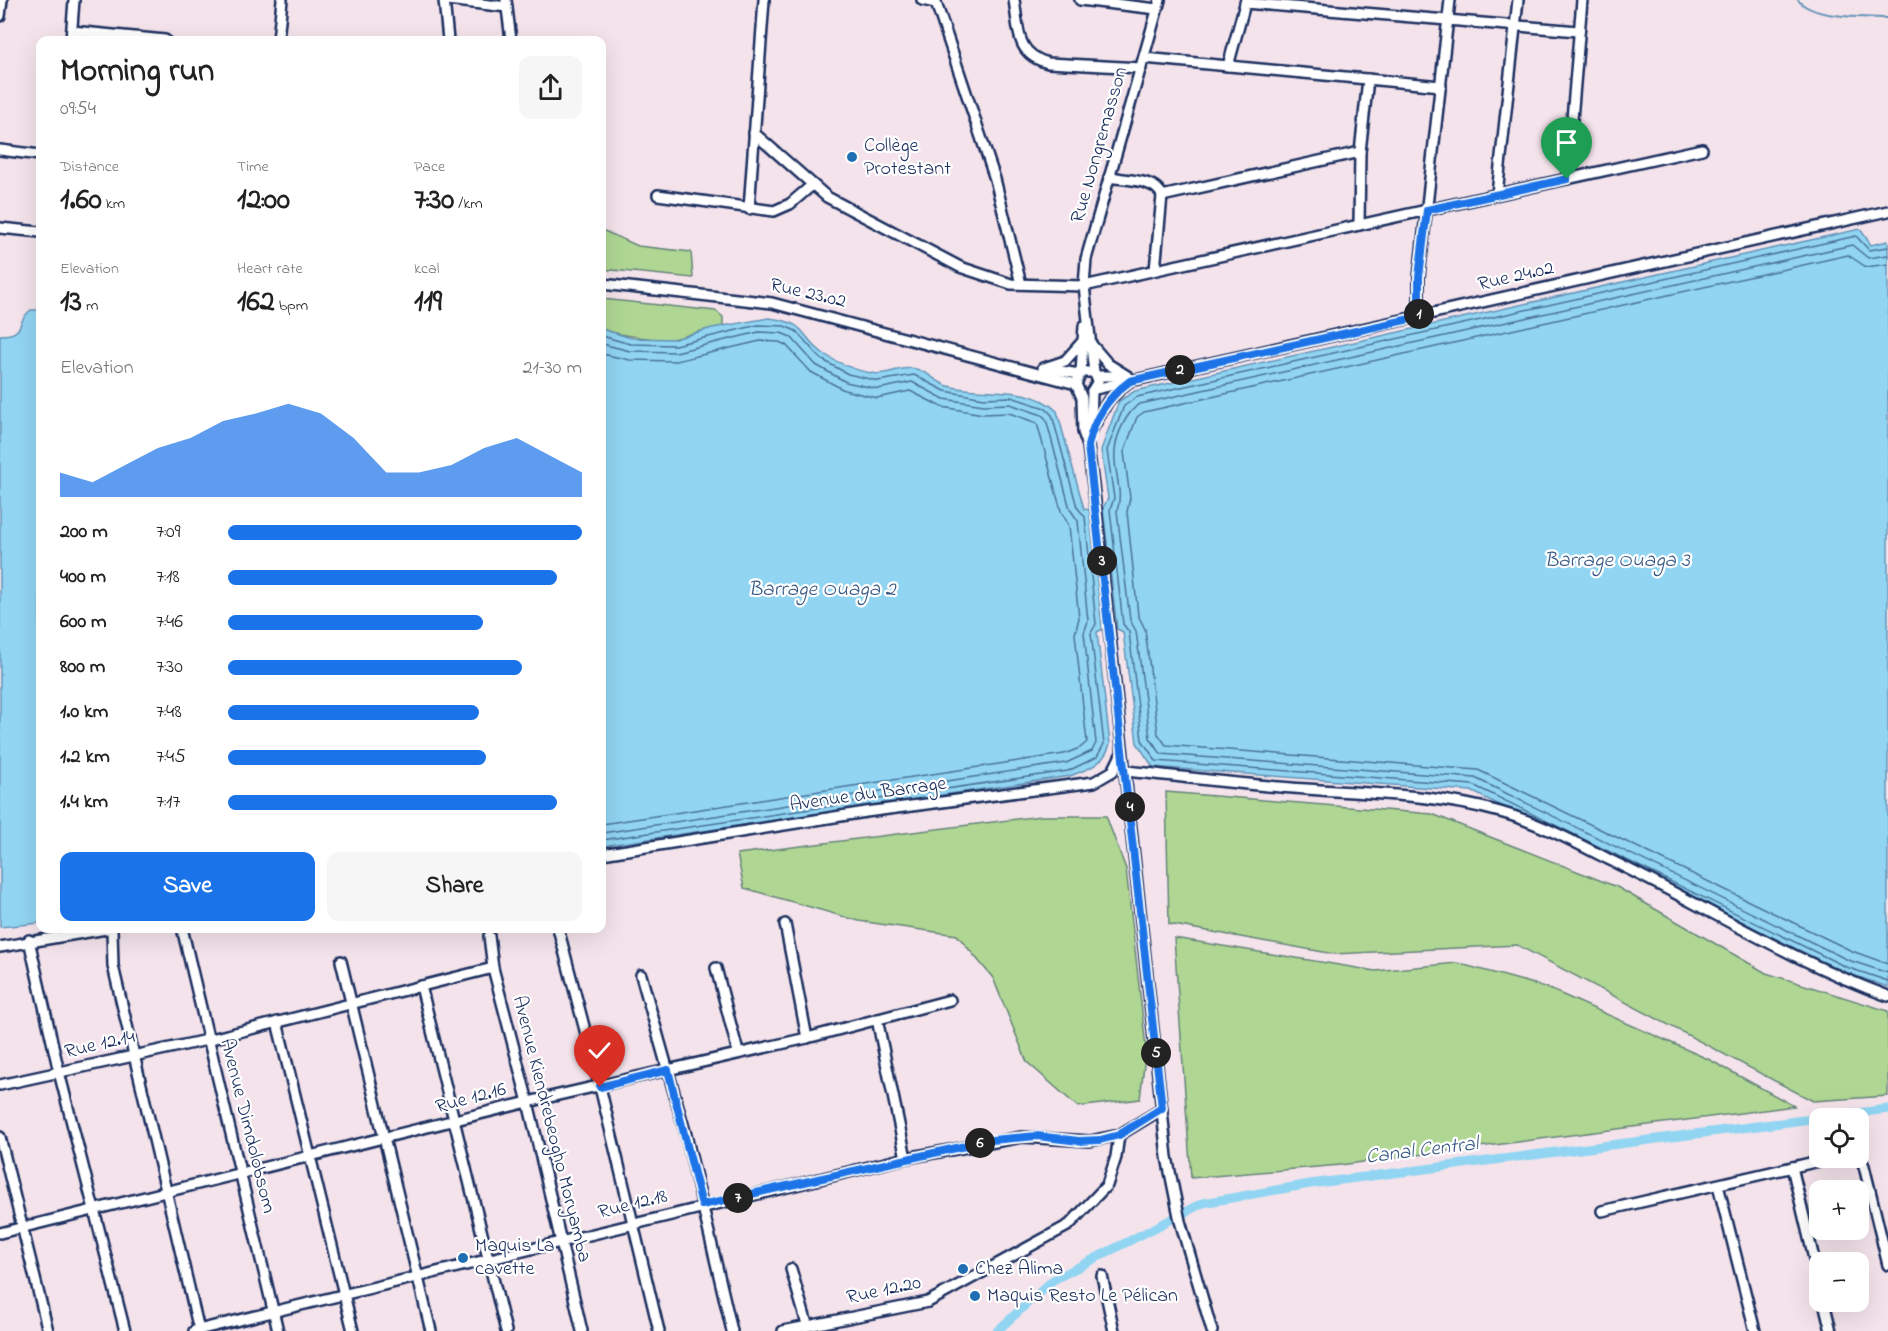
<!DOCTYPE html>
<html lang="en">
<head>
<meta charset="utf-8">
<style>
	:root { --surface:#fff; --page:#f6f6f6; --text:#222; --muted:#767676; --accent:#1a73e8 }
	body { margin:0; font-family:"Indie Flower",sans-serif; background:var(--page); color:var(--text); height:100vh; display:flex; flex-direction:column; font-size:22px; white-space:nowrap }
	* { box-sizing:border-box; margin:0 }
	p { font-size:20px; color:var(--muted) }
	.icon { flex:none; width:33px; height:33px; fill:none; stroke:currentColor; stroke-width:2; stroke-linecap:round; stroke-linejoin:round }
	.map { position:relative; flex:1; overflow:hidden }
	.side { position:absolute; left:36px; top:36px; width:570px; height:897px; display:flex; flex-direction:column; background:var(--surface); border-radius:12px; box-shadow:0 6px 24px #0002 }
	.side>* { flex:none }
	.tools { position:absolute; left:1809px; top:1108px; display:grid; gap:12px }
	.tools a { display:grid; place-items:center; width:60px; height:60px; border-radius:12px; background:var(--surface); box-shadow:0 6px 24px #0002; font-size:30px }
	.pin { position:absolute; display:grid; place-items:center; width:51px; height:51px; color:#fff; margin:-62px -26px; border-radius:50% 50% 50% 0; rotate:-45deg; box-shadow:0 0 6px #0007 }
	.pin .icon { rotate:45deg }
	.km { position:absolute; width:30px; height:30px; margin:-15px; border-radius:50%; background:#222; color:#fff; font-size:16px; line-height:30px; text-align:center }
	.round { display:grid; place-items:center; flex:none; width:63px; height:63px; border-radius:12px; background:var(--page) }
	.head { display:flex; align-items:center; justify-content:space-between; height:102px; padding:0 24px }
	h1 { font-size:33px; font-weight:700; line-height:45px }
	.stats { display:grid; grid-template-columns:repeat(3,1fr); gap:9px; height:102px; padding:6px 24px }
	.stats div { display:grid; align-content:center }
	.stats b { font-size:30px; font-weight:700 }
	.stats small { font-size:16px; font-weight:400 }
	.stats p { font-size:16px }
	.chart { height:168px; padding:12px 24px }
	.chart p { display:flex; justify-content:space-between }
	.chart svg { width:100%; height:108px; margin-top:6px; fill:var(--accent); opacity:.7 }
	.button { display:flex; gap:12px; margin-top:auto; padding:12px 24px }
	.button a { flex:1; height:69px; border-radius:12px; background:var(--accent); color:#fff; font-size:24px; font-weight:700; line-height:69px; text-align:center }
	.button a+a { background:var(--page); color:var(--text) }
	ul { padding:0 24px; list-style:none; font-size:20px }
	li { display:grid; grid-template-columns:96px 72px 1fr; align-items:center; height:45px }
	li i { height:15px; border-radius:8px; background:var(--accent) }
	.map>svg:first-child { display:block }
	.green { fill:#afd793; stroke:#658378; stroke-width:1.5 }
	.water { fill:#91d5f2; stroke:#6293b7; stroke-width:1.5 }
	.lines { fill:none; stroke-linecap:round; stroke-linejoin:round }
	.shore { stroke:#4a7199; stroke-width:1.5 }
	.stream { stroke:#6293b7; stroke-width:2 }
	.canal { stroke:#91d5f2; stroke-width:9 }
	.minor-casing { stroke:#1b2f5e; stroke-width:14 }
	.minor { stroke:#fff; stroke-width:9 }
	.route-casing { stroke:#fff; stroke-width:12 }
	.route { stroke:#1a73e8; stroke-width:8 }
	.poi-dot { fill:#1f6fb2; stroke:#fff; stroke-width:2 }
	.labels { text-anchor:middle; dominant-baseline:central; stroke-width:4.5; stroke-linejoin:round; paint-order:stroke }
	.street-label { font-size:20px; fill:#1b2f5e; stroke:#fff }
	.poi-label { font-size:20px; fill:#1b2f5e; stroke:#fff; text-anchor:start }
	.water-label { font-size:21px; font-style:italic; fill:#385883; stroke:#fff }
</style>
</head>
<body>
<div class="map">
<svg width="1888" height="1331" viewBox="0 0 1888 1331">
	<rect width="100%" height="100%" fill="#f4e3eb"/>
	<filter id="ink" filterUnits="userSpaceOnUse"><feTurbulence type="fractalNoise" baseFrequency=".0167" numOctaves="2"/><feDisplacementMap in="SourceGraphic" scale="12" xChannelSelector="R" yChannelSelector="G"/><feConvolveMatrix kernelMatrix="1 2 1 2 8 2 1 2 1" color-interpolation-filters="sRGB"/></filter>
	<g filter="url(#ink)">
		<g class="green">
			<polygon points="602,230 638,246 691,252 693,278 602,269"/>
			<path d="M602 299 716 311 723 317V327C707 328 692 334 677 338 661 342 617 335 602 329Z"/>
			<polygon points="1166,792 1432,814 1617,887 1766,973 1888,1011 1888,1096 1813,1101 1517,945 1334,954 1169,924"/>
			<polygon points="1041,816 1106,816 1126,869 1146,1048 1140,1099 1078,1107 1027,1062 993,978 957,935 859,921 744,888 737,854"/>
			<polygon points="1174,938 1375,971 1457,963 1545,987 1710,1060 1794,1106 1340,1165 1191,1178"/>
		</g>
		<g class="water">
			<polygon points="1860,229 1871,245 1888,241 1888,987 1844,972 1471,791 1153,767 1137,743 1123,632 1117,629 1103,508 1108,498 1101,450 1119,401 1135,391"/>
			<path d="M31 310H40V923L0 927V335C27 335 15 321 31 310Z"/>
			<path d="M769 318C809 323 798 335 824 354 839 364 854 370 871 373 886 377 901 365 916 369 927 371 937 383 948 386 985 396 1027 383 1057 411L1083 505 1084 509 1090 510 1103 629 1097 632 1110 744C1104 765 1088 769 1070 776L602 846V329L631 338 675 339 712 328Z"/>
		</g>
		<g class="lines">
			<g class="shore">
				<polyline points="1888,247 1869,250 1856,236 1137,397 1124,406 1107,450 1114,498 1110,510 1123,624 1129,632 1142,740 1156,761 1473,785 1846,967 1888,981"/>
				<path d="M1888 255 1868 258 1852 245 1140 404C1127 411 1116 435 1115 451 1113 472 1124 490 1117 511L1130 620 1136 631 1150 738 1161 754 1475 778 1848 960 1888 973"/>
				<polyline points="1888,264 1866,267 1848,255 1144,412 1137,417 1124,452 1130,498 1127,512 1138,615 1145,629 1158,734 1166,745 1478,770 1852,951 1888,964"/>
				<polyline points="602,336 630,344 675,345 758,325 784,326 796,331 821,359 848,374 878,381 914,375 945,391 984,398 1011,397 1045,408 1052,415 1077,507 1085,517 1096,624 1091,633 1104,744 1097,757 1068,771 602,840"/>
				<polyline points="602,344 630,351 676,352 759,332 781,333 791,337 816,365 846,382 878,389 912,382 944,399 984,405 1010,404 1042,415 1046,419 1070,509 1078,521 1088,621 1084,633 1096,743 1092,751 1066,763 602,833"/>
				<polyline points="602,354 630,360 676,361 760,341 779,342 786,345 811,372 844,390 877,398 910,391 942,407 983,414 1009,413 1037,423 1061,511 1069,526 1079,618 1075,634 1087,742 1080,748 1064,754 602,824"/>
			</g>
			<path class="stream" d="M1798 0C1813 19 1865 17 1888 18"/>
			<polyline class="canal" points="997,1331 1053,1280 1203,1203 1310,1184 1888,1109"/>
			<defs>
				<g id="minor">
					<polyline points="444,0 448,40"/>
					<polyline points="447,0 507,7"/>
					<polyline points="506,0 511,40"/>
					<polyline points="922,0 936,3"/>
					<polyline points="935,0 995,179 1021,284"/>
					<path d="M1014 0C1019 29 1015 54 1048 63L1141 68"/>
					<polyline points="1080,0 1157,9"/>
					<polyline points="1245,3 1578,31"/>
					<polyline points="0,16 2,0"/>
					<polyline points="72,31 165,40"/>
					<polyline points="71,40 74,0"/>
					<polyline points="278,40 282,0"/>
					<polyline points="1144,58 1441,86"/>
					<polyline points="1228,66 1246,0"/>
					<polyline points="754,133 827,197 960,267 1011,284 1084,286 1702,149"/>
					<polyline points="0,150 40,155"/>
					<path d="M1109 177C1125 180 1157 179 1162 196L1155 270"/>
					<polyline points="1567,179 1582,0"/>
					<polyline points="1497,194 1518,0"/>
					<polyline points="658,195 774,211 790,204 811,186"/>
					<polyline points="1162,196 1360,152"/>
					<polyline points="749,209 764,0"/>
					<polyline points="1359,225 1360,152 1368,79"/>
					<polyline points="0,228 40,232"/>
					<polyline points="602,284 772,303 1076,384"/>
					<polyline points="1419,317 1419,277 1450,0"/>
					<polyline points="1091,344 1108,364 1129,377"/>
					<polyline points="1047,367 1065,361 1083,341"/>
					<polyline points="1043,368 1079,374"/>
					<polyline points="1081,372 1084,326"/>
					<polyline points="1094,372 1081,372 1076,384 1082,398 1083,432 1088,446 1096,509 1167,1157 1180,1221 1212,1331"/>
					<polyline points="1096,376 1125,376"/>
					<polyline points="1095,389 1888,211"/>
					<polyline points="1092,391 1098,381 1094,372 1084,286 1086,259 1160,0"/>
					<polyline points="1091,426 1092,391"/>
					<polyline points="1091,431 1108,401 1127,383"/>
					<path d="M1126 771C1186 777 1246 785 1306 789 1371 794 1437 794 1500 812 1537 822 1573 841 1608 859 1701 904 1790 960 1888 996"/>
					<polyline points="602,854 866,812 1094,782 1113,771 1122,753"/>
					<polyline points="785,924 807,1038"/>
					<polyline points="182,928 278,1331"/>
					<polyline points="558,928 600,1087 659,1331"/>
					<polyline points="112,929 113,966 199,1330"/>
					<polyline points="489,936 493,968 528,1102 582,1331"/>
					<polyline points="29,940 59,1072 125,1331"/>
					<polyline points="0,947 112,928"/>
					<polyline points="341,961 431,1331"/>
					<polyline points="716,968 738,1052"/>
					<polyline points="641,975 686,1135 732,1331"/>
					<polyline points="421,986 506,1331"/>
					<polyline points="877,1019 906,1158"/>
					<polyline points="277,1022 353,1331"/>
					<polyline points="0,1085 207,1040 493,968"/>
					<polyline points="0,1137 48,1331"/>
					<polyline points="1858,1154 1864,1166 1888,1265"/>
					<polyline points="1792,1167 1820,1284"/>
					<polyline points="1718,1185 1755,1331"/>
					<polyline points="1602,1211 1832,1158"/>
					<polyline points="0,1233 528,1102 807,1038 950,1000"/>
					<polyline points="791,1269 807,1324"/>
					<polyline points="1102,1276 1114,1331"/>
					<polyline points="1824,1302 1831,1331"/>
					<polyline points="194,1331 906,1158 1022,1137 1090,1141 1119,1135"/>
					<polyline points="783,1331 928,1302 1069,1225 1107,1185 1116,1157 1119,1135 1162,1109"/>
				</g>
			</defs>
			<use href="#minor" class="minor-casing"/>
			<use href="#minor" class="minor"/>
		</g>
	</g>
	<g class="lines" filter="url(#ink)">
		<defs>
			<path id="route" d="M600 1087 668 1070 702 1205 992 1140 1037 1136 1079 1141 1100 1140 1119 1135 1162 1108 1088 446C1094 418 1107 398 1130 381L1419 317V277L1427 210 1567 179"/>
		</defs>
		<use href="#route" class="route-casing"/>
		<use href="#route" class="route"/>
	</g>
	<g class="poi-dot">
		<circle cx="852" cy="157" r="6"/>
		<circle cx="463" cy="1258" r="6"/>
		<circle cx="963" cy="1269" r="6"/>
		<circle cx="975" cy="1296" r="6"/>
	</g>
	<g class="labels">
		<g class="street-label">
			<text transform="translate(1100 145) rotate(-74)">Rue Nongremasson</text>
			<text transform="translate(1516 277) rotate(-13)">Rue 24.02</text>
			<text transform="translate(808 294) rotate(13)">Rue 23.02</text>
			<text transform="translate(868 795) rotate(-8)">Avenue du Barrage</text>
			<text transform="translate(100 1045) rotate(-13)">Rue 12.14</text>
			<text transform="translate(471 1099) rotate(-15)">Rue 12.16</text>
			<text transform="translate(247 1126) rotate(76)">Avenue Dimdolobsom</text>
			<text transform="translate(551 1129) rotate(76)">Avenue Kiendrebeogho Moryamba</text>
			<text transform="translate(633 1205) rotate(-14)">Rue 12.18</text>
			<text transform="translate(884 1291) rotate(-12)">Rue 12.20</text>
		</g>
		<g class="poi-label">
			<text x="864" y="146">Collège<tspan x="864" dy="23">Protestant</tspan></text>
			<text x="475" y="1246">Maquis La<tspan x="475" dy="23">cavette</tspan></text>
			<text x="975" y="1269">Chez Alima</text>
			<text x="987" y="1296">Maquis Resto Le Pélican</text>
		</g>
		<g class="water-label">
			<text x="1617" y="561">Barrage Ouaga 3</text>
			<text x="822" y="590">Barrage Ouaga 2</text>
			<text transform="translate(1422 1151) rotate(-7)">Canal Central</text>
		</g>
	</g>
</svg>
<div class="tools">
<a><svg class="icon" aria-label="locate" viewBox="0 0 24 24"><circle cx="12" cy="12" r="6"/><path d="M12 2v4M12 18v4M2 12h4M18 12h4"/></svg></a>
<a>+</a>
<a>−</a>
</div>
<div class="pin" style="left:1567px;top:179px;background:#1e9e55"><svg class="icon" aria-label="arrive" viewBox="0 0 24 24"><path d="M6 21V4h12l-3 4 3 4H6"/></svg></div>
<div class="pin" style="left:600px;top:1087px;background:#d93025"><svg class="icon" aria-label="check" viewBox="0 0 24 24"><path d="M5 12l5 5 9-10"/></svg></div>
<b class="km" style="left:1419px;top:314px">1</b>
<b class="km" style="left:1180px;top:370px">2</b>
<b class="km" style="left:1102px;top:561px">3</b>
<b class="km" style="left:1130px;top:807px">4</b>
<b class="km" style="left:1156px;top:1053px">5</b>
<b class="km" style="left:980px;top:1143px">6</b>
<b class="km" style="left:738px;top:1198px">7</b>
<section class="side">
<div class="head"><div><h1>Morning run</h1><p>09:54</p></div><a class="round"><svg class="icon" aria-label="share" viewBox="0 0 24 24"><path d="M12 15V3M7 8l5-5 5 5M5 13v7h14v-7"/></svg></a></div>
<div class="stats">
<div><p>Distance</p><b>1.60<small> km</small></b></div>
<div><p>Time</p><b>12:00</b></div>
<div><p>Pace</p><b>7:30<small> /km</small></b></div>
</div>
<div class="stats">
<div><p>Elevation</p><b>13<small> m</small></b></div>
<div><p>Heart rate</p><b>162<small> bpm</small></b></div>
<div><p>kcal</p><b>119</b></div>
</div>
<div class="chart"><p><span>Elevation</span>21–30 m</p>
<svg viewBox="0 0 160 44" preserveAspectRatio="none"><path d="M0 44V34L10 38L20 31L30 24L40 20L50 13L60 10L70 6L80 10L90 20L100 34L110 34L120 31L130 24L140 20L150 27L160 34V44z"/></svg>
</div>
<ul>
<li><b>200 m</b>7:09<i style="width:100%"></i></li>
<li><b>400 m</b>7:18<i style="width:93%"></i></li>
<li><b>600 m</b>7:46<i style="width:72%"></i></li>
<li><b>800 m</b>7:30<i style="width:83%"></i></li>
<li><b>1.0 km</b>7:48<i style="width:71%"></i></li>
<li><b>1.2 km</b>7:45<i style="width:73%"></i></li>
<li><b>1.4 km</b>7:17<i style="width:93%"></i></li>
</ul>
<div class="button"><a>Save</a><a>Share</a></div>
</section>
</div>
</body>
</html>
